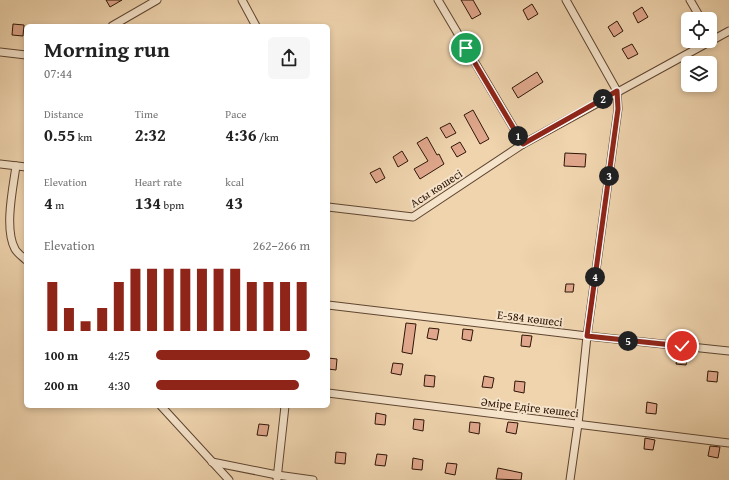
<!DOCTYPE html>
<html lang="en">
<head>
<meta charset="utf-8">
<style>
	:root { --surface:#fff; --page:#f6f6f6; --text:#222; --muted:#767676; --accent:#8f2418 }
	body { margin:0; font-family:"Gentium Book Plus",serif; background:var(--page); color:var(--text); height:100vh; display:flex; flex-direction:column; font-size:15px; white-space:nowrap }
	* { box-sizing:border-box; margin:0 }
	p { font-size:13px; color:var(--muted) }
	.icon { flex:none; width:22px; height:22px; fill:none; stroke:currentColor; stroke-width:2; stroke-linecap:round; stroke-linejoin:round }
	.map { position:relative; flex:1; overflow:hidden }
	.drawer { position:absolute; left:24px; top:24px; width:306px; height:384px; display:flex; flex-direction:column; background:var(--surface); border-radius:6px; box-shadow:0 2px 6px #0003 }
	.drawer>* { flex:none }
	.fabs { position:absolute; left:681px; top:12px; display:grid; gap:8px }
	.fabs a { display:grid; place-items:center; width:36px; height:36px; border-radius:6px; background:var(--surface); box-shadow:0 2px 6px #0003; font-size:20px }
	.pin { position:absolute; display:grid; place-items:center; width:34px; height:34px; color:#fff; margin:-17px; border:2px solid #fff; border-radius:50%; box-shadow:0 1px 4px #0007 }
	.km { position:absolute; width:20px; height:20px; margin:-10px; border-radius:50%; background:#222; color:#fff; font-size:11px; line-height:20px; text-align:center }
	.round { display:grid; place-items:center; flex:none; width:42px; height:42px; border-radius:6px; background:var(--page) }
	.headline { display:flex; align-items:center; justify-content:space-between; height:68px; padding:0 20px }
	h1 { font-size:22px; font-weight:800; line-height:30px }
	.figures { display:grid; grid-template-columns:repeat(3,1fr); gap:6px; height:68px; padding:4px 20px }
	.figures div { display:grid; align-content:center }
	.figures b { font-size:17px; font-weight:800 }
	.figures small { font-size:11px; font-weight:400 }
	.figures p { font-size:11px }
	.chart { height:112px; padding:8px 20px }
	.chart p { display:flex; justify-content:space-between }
	.chart svg { width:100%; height:72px; margin-top:4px; stroke:var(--accent); stroke-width:6 }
	ul { padding:0 20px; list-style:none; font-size:13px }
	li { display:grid; grid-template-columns:64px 48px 1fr; align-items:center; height:30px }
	li i { height:10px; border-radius:5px; background:var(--accent) }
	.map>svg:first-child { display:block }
	.building { fill:#e0a78c; stroke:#2e1507 }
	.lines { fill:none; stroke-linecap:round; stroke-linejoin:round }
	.minor-casing { stroke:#5e4531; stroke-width:9 }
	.minor { stroke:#f5e3ca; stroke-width:7 }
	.route-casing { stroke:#fff; stroke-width:8 }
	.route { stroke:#8f2418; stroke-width:5 }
	.labels { text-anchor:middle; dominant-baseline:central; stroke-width:4; stroke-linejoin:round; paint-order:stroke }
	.street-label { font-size:12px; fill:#2e1507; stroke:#f5e3ca }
</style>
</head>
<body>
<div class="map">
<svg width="729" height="480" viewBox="0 0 729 480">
	<rect width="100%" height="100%" fill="#efd4ae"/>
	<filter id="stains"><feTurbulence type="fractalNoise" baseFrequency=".005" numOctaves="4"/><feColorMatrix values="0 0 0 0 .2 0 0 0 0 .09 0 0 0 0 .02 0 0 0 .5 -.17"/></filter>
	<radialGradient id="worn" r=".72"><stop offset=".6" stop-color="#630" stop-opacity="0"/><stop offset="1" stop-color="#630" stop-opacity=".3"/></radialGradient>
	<g class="building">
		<polygon points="106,0 122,0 110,7"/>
		<polygon points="461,0 473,0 481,14 472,19"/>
		<polygon points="532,4 538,14 528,20 523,10"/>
		<polygon points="642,7 648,17 638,23 633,13"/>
		<polygon points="617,21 623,31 614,37 608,27"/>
		<polygon points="13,24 24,25 23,36 12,35"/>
		<polygon points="632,44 638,54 628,59 622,49"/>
		<polygon points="537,72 543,82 518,98 512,88"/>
		<polygon points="473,110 489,139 480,144 464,115"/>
		<polygon points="450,123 456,133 446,138 440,128"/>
		<polygon points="427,137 437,155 439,154 444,164 420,179 414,169 428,161 417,143"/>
		<polygon points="460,142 466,152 457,157 451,147"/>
		<polygon points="402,151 408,161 398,167 393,157"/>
		<polygon points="565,153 586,154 585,167 564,166"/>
		<polygon points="380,168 385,178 376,183 370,173"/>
		<polygon points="566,284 574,284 573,292 565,292"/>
		<polygon points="406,323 416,324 412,354 402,352"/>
		<polygon points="429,328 439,329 437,340 427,338"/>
		<polygon points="463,329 473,330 471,341 462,339"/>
		<polygon points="522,335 532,336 530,347 521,346"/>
		<polygon points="678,353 688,355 686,365 676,364"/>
		<polygon points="328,358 337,359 336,370 328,369"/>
		<polygon points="393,363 403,364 401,375 391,373"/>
		<polygon points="708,371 718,372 717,382 707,381"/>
		<polygon points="425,375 435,376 434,387 424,386"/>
		<polygon points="484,376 494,378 492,388 482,387"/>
		<polygon points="515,381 525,382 524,393 514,391"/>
		<polygon points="647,402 657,404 656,414 646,413"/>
		<polygon points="376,413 386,415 385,425 375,424"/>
		<polygon points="414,419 424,420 423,431 413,429"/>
		<polygon points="470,422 480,423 479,434 469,432"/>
		<polygon points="508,422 518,423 516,434 506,432"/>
		<polygon points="259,424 269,425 267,436 257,435"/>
		<polygon points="645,438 655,440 653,450 644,449"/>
		<polygon points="710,446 720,447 718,458 708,456"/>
		<polygon points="336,452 346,453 345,464 335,463"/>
		<polygon points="377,454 387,455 385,466 375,465"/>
		<polygon points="413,458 423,460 422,470 412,469"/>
		<polygon points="447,463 457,464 455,475 445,473"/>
		<polygon points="498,468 522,473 521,480 496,479"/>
	</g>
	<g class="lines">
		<defs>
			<g id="minor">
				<polyline points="242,0 256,26"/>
				<polyline points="438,0 523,144"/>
				<polyline points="566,0 617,91 618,109 587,336 578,424 570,480"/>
				<polyline points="690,0 701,19"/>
				<polyline points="112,26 157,0"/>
				<polyline points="0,52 26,55"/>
				<polyline points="0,164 26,167"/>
				<path d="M16 166C13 188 4 229 15 249 17 253 23 257 26 260"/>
				<polyline points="328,207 413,217 523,144 729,31"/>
				<polyline points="328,305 587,336 729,351"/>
				<polyline points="328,393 729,443"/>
				<polyline points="161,406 229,480"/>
				<polyline points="212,462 277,475 313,480"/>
				<polyline points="277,479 285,406"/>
			</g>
		</defs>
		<use href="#minor" class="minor-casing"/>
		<use href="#minor" class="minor"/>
	</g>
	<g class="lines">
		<defs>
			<polyline id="route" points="466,48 523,144 617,91 618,109 587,336 682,346"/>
		</defs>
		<use href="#route" class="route-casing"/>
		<use href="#route" class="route"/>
	</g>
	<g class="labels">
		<g class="street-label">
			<text transform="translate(436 188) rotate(-33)">Асы көшесі</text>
			<text transform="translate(530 318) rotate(7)">Е-584 көшесі</text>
			<text transform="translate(530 407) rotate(7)">Әміре Едіге көшесі</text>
		</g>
	</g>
	<rect width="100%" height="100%" filter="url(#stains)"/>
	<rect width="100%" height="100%" fill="url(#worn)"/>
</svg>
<div class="fabs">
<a><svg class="icon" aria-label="locate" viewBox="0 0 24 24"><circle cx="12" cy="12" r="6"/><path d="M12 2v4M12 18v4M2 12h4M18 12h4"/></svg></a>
<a><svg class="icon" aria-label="layers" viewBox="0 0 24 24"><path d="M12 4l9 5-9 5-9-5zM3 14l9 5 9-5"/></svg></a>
</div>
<div class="pin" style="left:466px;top:48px;background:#1e9e55"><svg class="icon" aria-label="arrive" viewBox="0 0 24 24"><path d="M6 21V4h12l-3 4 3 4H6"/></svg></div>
<div class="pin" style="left:682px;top:346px;background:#d93025"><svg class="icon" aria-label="check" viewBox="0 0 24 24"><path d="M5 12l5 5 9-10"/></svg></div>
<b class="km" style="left:518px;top:136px">1</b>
<b class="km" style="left:603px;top:99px">2</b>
<b class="km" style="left:609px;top:176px">3</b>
<b class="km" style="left:595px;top:277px">4</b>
<b class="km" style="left:628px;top:341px">5</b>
<section class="drawer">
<div class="headline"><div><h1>Morning run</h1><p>07:44</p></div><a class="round"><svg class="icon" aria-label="share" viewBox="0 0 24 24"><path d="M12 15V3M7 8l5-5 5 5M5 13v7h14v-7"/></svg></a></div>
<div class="figures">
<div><p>Distance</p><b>0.55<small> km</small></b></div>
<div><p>Time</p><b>2:32</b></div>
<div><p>Pace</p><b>4:36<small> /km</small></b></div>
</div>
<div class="figures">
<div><p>Elevation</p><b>4<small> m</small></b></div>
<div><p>Heart rate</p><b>134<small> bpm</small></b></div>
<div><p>kcal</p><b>43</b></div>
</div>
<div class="chart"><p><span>Elevation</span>262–266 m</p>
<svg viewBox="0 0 160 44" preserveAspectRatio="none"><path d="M5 44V14M15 44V30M25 44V38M35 44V30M45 44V14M55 44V6M65 44V6M75 44V6M85 44V6M95 44V6M105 44V6M115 44V6M125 44V14M135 44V14M145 44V14M155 44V14"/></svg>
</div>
<ul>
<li><b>100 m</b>4:25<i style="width:100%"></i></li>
<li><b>200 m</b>4:30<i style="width:93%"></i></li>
</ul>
</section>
</div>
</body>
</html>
